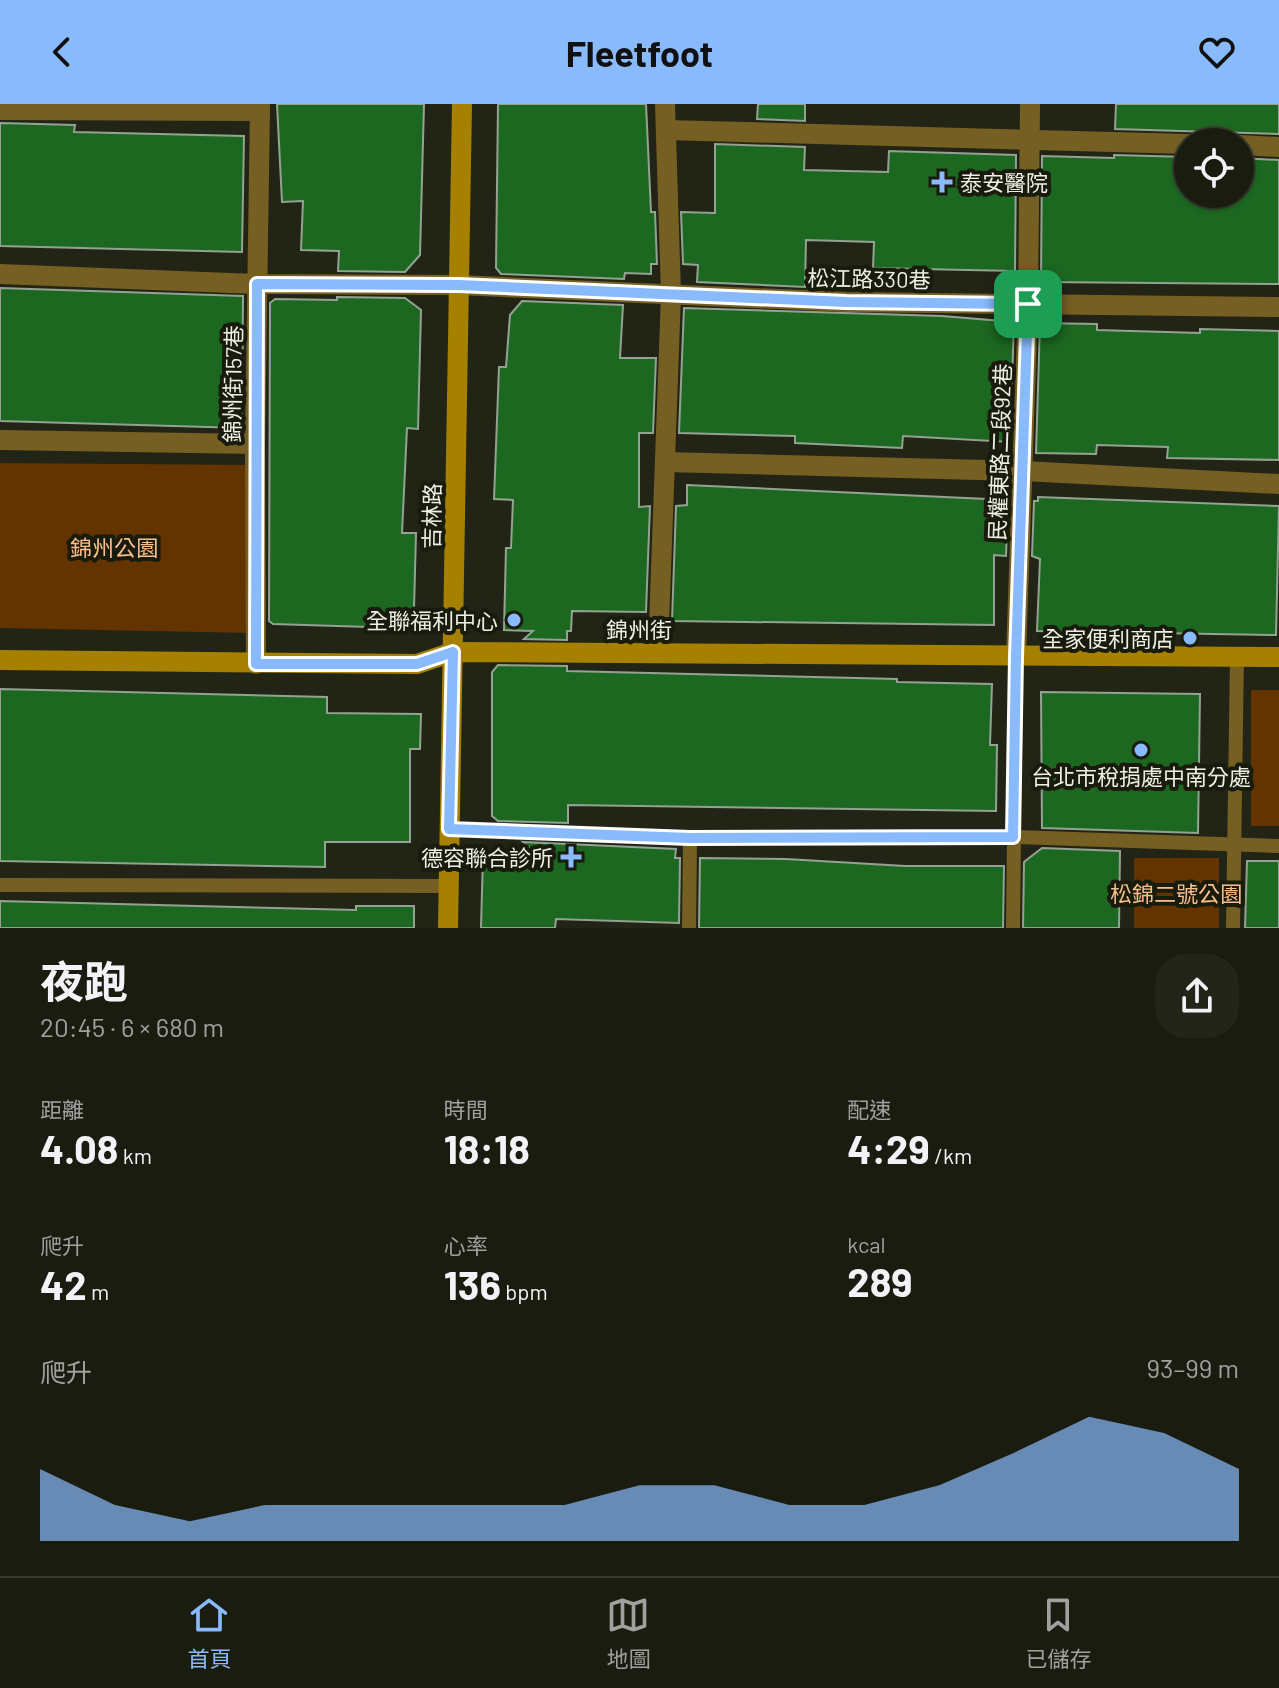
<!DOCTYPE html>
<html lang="zh-TW">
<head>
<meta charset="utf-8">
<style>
	:root { --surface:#1a1c10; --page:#232519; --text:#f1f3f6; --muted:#9fa19f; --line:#383a30; --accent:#88bafc }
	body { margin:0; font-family:Barlow,"Noto Sans TC",sans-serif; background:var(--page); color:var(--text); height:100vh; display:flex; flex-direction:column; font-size:30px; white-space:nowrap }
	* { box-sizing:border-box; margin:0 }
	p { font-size:26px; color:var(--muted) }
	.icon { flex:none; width:44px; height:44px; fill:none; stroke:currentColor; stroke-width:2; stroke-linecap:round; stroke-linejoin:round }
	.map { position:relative; height:824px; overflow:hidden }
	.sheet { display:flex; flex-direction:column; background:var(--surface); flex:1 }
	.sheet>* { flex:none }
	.fabs { position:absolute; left:1174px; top:24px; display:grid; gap:16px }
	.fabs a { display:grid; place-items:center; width:80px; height:80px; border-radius:50%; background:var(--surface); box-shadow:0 2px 6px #0004,0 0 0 2px var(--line); font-size:40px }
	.pin { position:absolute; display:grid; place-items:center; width:68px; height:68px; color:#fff; margin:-34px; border-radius:16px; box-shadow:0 4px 12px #0006 }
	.round { display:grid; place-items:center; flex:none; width:84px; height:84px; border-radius:32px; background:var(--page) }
	.overview { display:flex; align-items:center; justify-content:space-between; height:136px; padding:0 40px }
	h1 { font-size:44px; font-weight:700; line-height:60px }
	.metrics { display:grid; grid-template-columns:repeat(3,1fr); gap:12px; height:136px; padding:8px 40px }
	.metrics div { display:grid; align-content:center }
	.metrics b { font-size:40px; font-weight:700 }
	.metrics small { font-size:22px; font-weight:400 }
	.metrics p { font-size:22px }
	.chart { height:224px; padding:16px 40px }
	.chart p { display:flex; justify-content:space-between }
	.chart svg { width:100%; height:144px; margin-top:8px; fill:var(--accent); opacity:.7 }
	header { display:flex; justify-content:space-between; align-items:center; height:104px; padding:0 40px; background:var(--accent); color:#111; font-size:36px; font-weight:700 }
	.tab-bar { display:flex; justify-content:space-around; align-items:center; height:112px; border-top:2px solid var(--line); background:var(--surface); font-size:22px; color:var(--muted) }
	.tab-bar a { display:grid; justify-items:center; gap:4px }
	.tab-bar .on { color:var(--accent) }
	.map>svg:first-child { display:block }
	.green { fill:#633400 }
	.building { fill:#1d6821; stroke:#94a293; stroke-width:2 }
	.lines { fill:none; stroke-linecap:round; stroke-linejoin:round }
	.lane { stroke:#765f22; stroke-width:14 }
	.street { stroke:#765f22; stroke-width:20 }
	.secondary { stroke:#a68100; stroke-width:20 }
	.route-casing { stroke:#fff; stroke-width:16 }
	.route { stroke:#88bafc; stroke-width:10 }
	.poi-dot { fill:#88bafc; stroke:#191b0d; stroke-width:3 }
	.labels { text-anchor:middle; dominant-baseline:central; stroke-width:8; stroke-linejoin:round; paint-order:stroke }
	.poi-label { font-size:22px; fill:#edefe5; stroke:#191b0d; text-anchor:end }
	.street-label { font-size:22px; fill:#edefe5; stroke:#191b0d }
	.park-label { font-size:22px; fill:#fbbe8d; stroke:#191b0d }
</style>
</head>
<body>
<header><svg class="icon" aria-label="back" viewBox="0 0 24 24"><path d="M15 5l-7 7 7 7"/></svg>Fleetfoot<svg class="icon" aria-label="heart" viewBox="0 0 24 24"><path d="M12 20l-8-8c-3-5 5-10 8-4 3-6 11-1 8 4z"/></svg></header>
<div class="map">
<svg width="1279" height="824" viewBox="0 0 1279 824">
	<rect width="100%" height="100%" fill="#222516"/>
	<g class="green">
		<polygon points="0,359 253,361 252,529 0,524"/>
		<rect x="1251" y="586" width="28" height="136"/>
		<polygon points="1219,754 1219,824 1134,824 1134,754"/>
	</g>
	<g class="building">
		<polygon points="277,0 424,0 420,151 405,168 338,167 339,147 301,146 303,97 282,98"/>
		<polygon points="498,0 646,0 651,108 655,108 657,160 651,160 651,170 625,169 624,175 501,170 496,164"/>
		<polygon points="758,0 805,0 805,17 757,15"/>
		<polygon points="1116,0 1279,0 1279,30 1115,25"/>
		<polygon points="0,19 75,21 74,28 244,32 242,148 0,142"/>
		<polygon points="715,40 805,43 804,66 888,68 889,47 1016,51 1015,167 873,164 874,138 806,136 805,183 697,178 698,161 683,160 681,108 715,109"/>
		<polygon points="1114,51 1188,53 1188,90 1240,90 1240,54 1279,56 1279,180 1041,178 1042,52 1114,54"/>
		<polygon points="0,184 243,192 242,324 0,317"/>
		<polygon points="337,193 405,194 421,206 418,325 407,324 402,429 416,429 414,506 401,524 273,520 269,517 270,199 275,195 337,196"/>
		<polygon points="522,197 623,201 620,254 656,254 653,329 639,329 639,403 650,402 646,508 572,507 571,527 567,527 567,536 524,535 533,527 504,526 506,444 511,444 513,396 494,395 499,263 506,263 510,211"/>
		<polygon points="684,204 942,212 1014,218 1010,338 903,332 902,344 795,339 795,332 679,329"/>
		<polygon points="1040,219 1097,220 1097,226 1200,229 1200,225 1279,227 1279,356 1167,354 1168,343 1097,341 1096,350 1036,349"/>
		<polygon points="687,381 1008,396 1006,452 994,451 994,521 672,517 676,402 687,401"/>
		<polygon points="1038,393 1279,402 1276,531 1037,527 1040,455 1032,452 1034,397 1038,397"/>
		<polygon points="498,561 567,562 567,567 897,575 897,578 992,580 990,641 997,641 996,707 568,701 568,719 498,717 492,712 492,568"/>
		<polygon points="0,585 327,593 327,609 421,610 420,645 410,645 410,738 325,738 325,763 0,757"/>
		<polygon points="1041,588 1200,590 1198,729 1042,724"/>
		<polygon points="523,738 676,745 675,754 680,754 679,819 556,815 555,824 481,824 483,751 540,753"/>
		<polygon points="1042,744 1120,747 1119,824 1023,824 1024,758"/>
		<polygon points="700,754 786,755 905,762 1004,762 1003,824 699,824"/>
		<polygon points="1247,757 1279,757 1279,824 1245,824"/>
		<polygon points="0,797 356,806 356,802 414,802 414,824 0,824"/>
	</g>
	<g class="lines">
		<g class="lane">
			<polyline points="449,725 690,734 1013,733 1279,742"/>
			<polyline points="0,781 448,782"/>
			<polyline points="689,824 690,734"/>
			<polyline points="1013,824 1016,553"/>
			<polyline points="1233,824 1237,552"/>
		</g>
		<g class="street">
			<polyline points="0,6 260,7"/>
			<polyline points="666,26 1188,40"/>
			<polyline points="1240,41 1279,43"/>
			<polyline points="0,170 257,180 459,181 846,198 1279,203"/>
			<polyline points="0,336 255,340"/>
			<polyline points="665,358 1023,367 1279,380"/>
			<polyline points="658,549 671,190 665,0"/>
			<polyline points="1016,553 1028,200 1030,0"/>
			<polyline points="256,560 255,340 260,0"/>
		</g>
		<g class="secondary">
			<polyline points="0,556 417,560 453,548 1279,553"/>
			<polyline points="448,824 462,0"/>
		</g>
	</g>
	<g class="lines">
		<defs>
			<polygon id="route" points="257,180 459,181 846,198 1028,200 1016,553 1013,733 690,734 449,725 453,548 417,560 256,560"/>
		</defs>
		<use href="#route" class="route-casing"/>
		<use href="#route" class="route"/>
	</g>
	<g class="poi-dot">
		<path d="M938 66h8v8h8v8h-8v8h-8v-8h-8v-8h8z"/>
		<circle cx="514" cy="516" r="8"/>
		<circle cx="1190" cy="534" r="8"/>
		<circle cx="1141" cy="646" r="8"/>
		<path d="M567 741h8v8h8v8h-8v8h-8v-8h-8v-8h8z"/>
	</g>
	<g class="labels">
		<g class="poi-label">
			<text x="960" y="78" text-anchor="start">泰安醫院</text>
			<text x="498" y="516">全聯福利中心</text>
			<text x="1174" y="534">全家便利商店</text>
			<text x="1141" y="672" text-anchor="middle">台北市稅捐處中南分處</text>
			<text x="553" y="753">德容聯合診所</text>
		</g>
		<g class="street-label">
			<text transform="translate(869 174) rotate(1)">松江路330巷</text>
			<text transform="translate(232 280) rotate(-89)">錦州街157巷</text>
			<text transform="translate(999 348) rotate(-88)">民權東路二段92巷</text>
			<text transform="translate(431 412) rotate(-89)">吉林路</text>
			<text x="639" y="525">錦州街</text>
		</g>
		<g class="park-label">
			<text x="114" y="443">錦州公園</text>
			<text x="1176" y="789">松錦二號公園</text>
		</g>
	</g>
</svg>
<div class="fabs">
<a><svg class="icon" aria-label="locate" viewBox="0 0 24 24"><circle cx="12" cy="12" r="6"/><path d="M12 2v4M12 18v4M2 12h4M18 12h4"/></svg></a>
</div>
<div class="pin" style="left:1028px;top:200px;background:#1e9e55"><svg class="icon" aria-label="arrive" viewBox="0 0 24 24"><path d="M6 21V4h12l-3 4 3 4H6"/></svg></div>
</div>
<section class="sheet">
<div class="overview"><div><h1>夜跑</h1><p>20:45 · 6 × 680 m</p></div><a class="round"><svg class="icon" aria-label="share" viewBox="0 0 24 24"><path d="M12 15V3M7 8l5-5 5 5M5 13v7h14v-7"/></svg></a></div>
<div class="metrics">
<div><p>距離</p><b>4.08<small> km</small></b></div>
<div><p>時間</p><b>18:18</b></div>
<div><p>配速</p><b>4:29<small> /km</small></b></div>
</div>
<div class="metrics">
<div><p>爬升</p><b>42<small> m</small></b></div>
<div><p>心率</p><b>136<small> bpm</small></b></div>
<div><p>kcal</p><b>289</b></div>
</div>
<div class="chart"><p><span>爬升</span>93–99 m</p>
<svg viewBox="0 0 160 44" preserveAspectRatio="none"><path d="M0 44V22L10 33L20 38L30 33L40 33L50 33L60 33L70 33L80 27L90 27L100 33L110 33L120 27L130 17L140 6L150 11L160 22V44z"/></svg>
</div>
</section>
<nav class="tab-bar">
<a class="on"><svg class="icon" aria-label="home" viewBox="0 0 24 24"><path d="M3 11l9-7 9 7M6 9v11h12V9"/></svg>首頁</a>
<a><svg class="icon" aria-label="map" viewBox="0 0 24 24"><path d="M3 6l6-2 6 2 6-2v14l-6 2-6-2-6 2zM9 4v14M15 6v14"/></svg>地圖</a>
<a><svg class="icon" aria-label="saved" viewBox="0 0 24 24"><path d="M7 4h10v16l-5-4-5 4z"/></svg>已儲存</a>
</nav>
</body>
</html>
